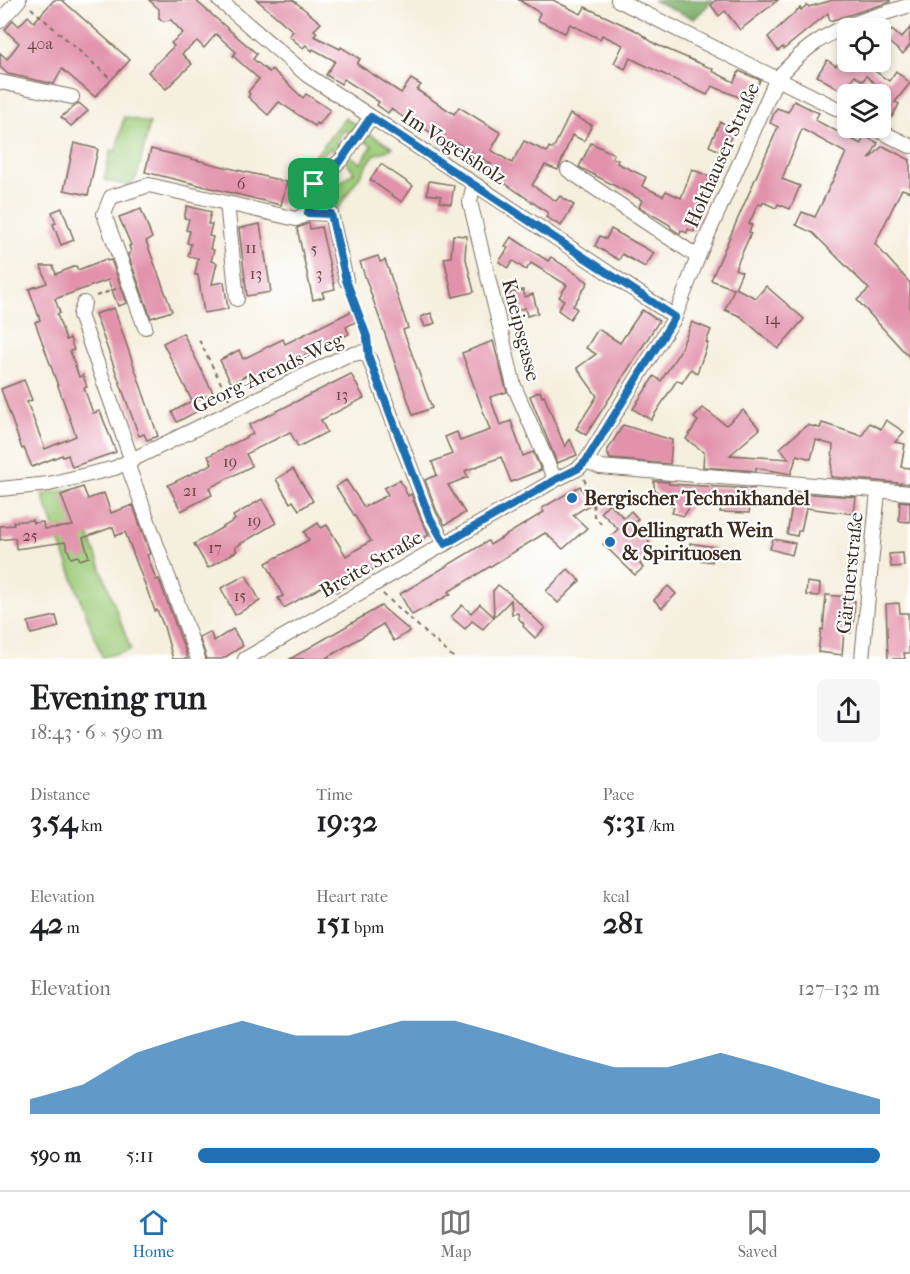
<!DOCTYPE html>
<html lang="en">
<head>
<meta charset="utf-8">
<style>
	:root { --surface:#fff; --page:#f6f6f6; --text:#202124; --muted:#757577; --line:#e0e0e0; --accent:#1f6fb2 }
	body { margin:0; font-family:"IM FELL French Canon",serif; background:var(--page); color:var(--text); height:100vh; display:flex; flex-direction:column; font-size:22px; white-space:nowrap }
	* { box-sizing:border-box; margin:0 }
	p { font-size:20px; color:var(--muted) }
	.icon { flex:none; width:33px; height:33px; fill:none; stroke:currentColor; stroke-width:2; stroke-linecap:round; stroke-linejoin:round }
	.map { position:relative; height:659px; overflow:hidden }
	.sheet { display:flex; flex-direction:column; background:var(--surface); flex:1 }
	.sheet>* { flex:none }
	.controls { position:absolute; left:837px; top:18px; display:grid; gap:12px }
	.controls a { display:grid; place-items:center; width:54px; height:54px; border-radius:9px; background:var(--surface); box-shadow:0 3px 9px #0003; font-size:30px }
	.pin { position:absolute; display:grid; place-items:center; width:51px; height:51px; color:#fff; margin:-26px; border-radius:12px; box-shadow:0 3px 9px #0006 }
	.round { display:grid; place-items:center; flex:none; width:63px; height:63px; border-radius:9px; background:var(--page) }
	.overview { display:flex; align-items:center; justify-content:space-between; height:102px; padding:0 30px }
	h1 { font-size:33px; font-weight:700; line-height:45px }
	.figures { display:grid; grid-template-columns:repeat(3,1fr); gap:9px; height:102px; padding:6px 30px }
	.figures div { display:grid; align-content:center }
	.figures b { font-size:30px; font-weight:700 }
	.figures small { font-size:16px; font-weight:400 }
	.figures p { font-size:16px }
	.chart { height:168px; padding:12px 30px }
	.chart p { display:flex; justify-content:space-between }
	.chart svg { width:100%; height:108px; margin-top:6px; fill:var(--accent); opacity:.7 }
	ul { padding:0 30px; list-style:none; font-size:20px }
	li { display:grid; grid-template-columns:96px 72px 1fr; align-items:center; height:45px }
	li i { height:15px; border-radius:8px; background:var(--accent) }
	.tab-bar { display:flex; justify-content:space-around; align-items:center; height:84px; border-top:2px solid var(--line); background:var(--surface); font-size:16px; color:var(--muted) }
	.tab-bar a { display:grid; justify-items:center; gap:3px }
	.tab-bar .on { color:var(--accent) }
	.map>svg:first-child { display:block }
	.green { fill:#9ecc7a; stroke:#6c7b4c; stroke-width:1.5 }
	.forest { fill:#7eb06a; stroke:#5c6d44; stroke-width:1.5 }
	.building { fill:#e293ab }
	.lines { fill:none; stroke-linecap:round; stroke-linejoin:round }
	.minor-casing { stroke:#7c6f61; stroke-width:16 }
	.path { stroke:#7c6f61; stroke-width:2; stroke-dasharray:4.5 4.5; stroke-linecap:butt }
	.minor { stroke:#fff; stroke-width:14 }
	.route-casing { stroke:#fff; stroke-width:12 }
	.route { stroke:#1f6fb2; stroke-width:8 }
	.poi-dot { fill:#1f6fb2; stroke:#fff; stroke-width:2 }
	.labels { text-anchor:middle; dominant-baseline:central; stroke-width:4.5; stroke-linejoin:round; paint-order:stroke }
	.number-label { font-size:16px; fill:#654441 }
	.street-label { font-size:20px; fill:#3b2a1e; stroke:#fff }
	.poi-label { font-size:20px; font-weight:bold; fill:#3b2a1e; stroke:#fff; text-anchor:start }
</style>
</head>
<body>
<div class="map">
<svg width="910" height="659" viewBox="0 0 910 659">
	<rect width="100%" height="100%" fill="#fff"/>
	<filter id="ink" filterUnits="userSpaceOnUse"><feTurbulence type="fractalNoise" baseFrequency=".0167" numOctaves="2"/><feDisplacementMap in="SourceGraphic" scale="12" xChannelSelector="R" yChannelSelector="G"/><feConvolveMatrix kernelMatrix="1 2 1 2 8 2 1 2 1" color-interpolation-filters="sRGB"/></filter>
	<filter id="wash" filterUnits="userSpaceOnUse"><feTurbulence type="fractalNoise" baseFrequency=".008" numOctaves="4" result="noise"/><feDisplacementMap in="SourceGraphic" scale="24" xChannelSelector="R" yChannelSelector="G"/><feGaussianBlur stdDeviation="1.35" result="paint"/><feColorMatrix in="noise" values="0 0 0 0 0 0 0 0 0 0 0 0 0 0 0 0 0 1.4 0 .05"/><feComposite in="paint" operator="in"/></filter>
	<g filter="url(#wash)">
		<rect width="100%" height="100%" fill="#f5efde"/>
		<g class="green">
			<polygon points="124,117 150,123 137,177 129,186 104,180 111,150 116,151"/>
			<polygon points="345,118 362,129 356,137 344,130 337,143 349,151 340,159 331,148 313,163 322,176 311,189 304,190 307,166"/>
			<polygon points="364,130 393,148 374,155 336,211 333,211 330,203 319,189 321,179 330,190 354,172 344,159 348,154 361,163 372,146 359,137"/>
			<polygon points="72,489 131,650 102,657 42,494"/>
		</g>
		<polygon class="forest" points="653,0 713,0 694,19"/>
		<g id="blocks">
			<g class="building">
				<polygon points="54,0 62,0 130,60 95,97 62,69 54,84 8,74 0,67 0,53 7,59 19,43 5,30 13,20 19,26 28,16 34,22"/>
				<polygon points="149,0 195,0 257,54 253,59 269,72 272,69 303,98 306,94 330,110 319,125 316,123 315,126 279,102 268,115 248,97 250,94 248,92 259,79 233,56 236,52 216,34 204,48 197,41 182,54 192,64 166,89 148,72 174,46 171,43 183,33 171,20 163,21 159,18 159,9"/>
				<polygon points="257,0 293,0 321,23 314,30 317,33 314,36 340,49 341,47 360,59 357,64 401,93 411,79 421,85 417,90 454,114 459,107 501,133 491,150 512,163 524,141 547,152 549,147 553,149 570,114 592,125 584,141 572,135 558,170 545,165 532,185 556,201 560,196 574,205 561,226 546,217 548,213 487,171 491,164 457,143 453,150 437,140 439,138 407,117 406,119 391,109 388,113 377,105 379,102 344,79 341,84 326,75 335,61 313,49 312,51 306,45 303,48 289,36 293,31"/>
				<polygon points="519,0 553,0 581,14 585,7 637,31 655,44 713,69 712,71 734,82 739,71 760,80 751,102 712,86 707,95 630,58 625,69 614,63 623,45 602,35 600,39 570,24 565,33 537,20 540,13"/>
				<polygon points="716,0 778,0 740,30 725,11 719,16 711,5"/>
				<polygon points="833,0 890,0 890,2 830,21 828,13 784,49 783,47 778,51 768,37 800,8 801,10 807,5 809,7"/>
				<polygon points="910,28 910,45 903,54 885,39 892,30 901,38"/>
				<polygon points="848,47 848,62 862,62 889,81 896,71 910,83 895,102 899,104 892,117 884,115 880,119 880,105 887,94 866,76 863,81 854,76 844,92 817,76 827,60 836,66"/>
				<polygon points="794,101 819,113 815,120 861,144 864,136 878,143 869,159 883,146 910,160 910,192 902,189 875,244 910,283 910,358 857,300 869,289 813,233 796,225 802,212 815,217 846,153 802,129 782,179 800,186 790,209 778,204 776,208 763,202 762,205 758,204 749,224 752,225 749,232 751,233 735,269 742,272 735,288 756,298 766,286 804,319 778,349 740,316 725,310 734,289 711,280 778,127 770,123 774,113 777,108 788,112"/>
				<polygon points="79,103 88,111 71,126 61,117"/>
				<polygon points="720,122 735,128 724,153 709,146"/>
				<polygon points="74,143 98,149 88,195 64,190"/>
				<polygon points="591,143 614,154 612,158 618,160 617,163 646,177 642,186 663,196 666,191 681,198 692,169 710,177 695,211 701,215 694,232 688,229 687,233 681,230 680,234 671,228 670,225 639,207 642,200 579,167"/>
				<polygon points="151,149 287,182 281,205 145,172"/>
				<polygon points="381,164 413,186 402,202 370,180"/>
				<polygon points="429,181 454,185 451,204 440,202 441,196 427,194"/>
				<polygon points="187,206 211,212 208,224 212,224 209,236 213,237 210,249 214,250 211,261 217,263 212,284 224,282 228,309 204,313 198,275 195,275 198,258 188,256 191,244 187,243 190,231 186,230 189,219 184,218"/>
				<polygon points="62,208 74,240 61,245 53,224 56,223 52,212"/>
				<polygon points="141,209 152,238 146,241 172,311 151,318 128,254 131,252 129,246 131,245 119,217"/>
				<polygon points="309,223 310,229 321,227 335,289 322,292 324,297 313,300 297,228"/>
				<polygon points="260,224 271,292 247,296 239,228"/>
				<polygon points="611,229 654,253 645,267 622,254 619,260 595,246 600,236 606,239"/>
				<polygon points="453,235 467,236 465,255 474,292 453,297 444,258 451,257"/>
				<polygon points="511,237 548,261 551,257 588,282 573,306 577,309 570,319 558,310 564,300 559,297 567,285 531,263 526,270 513,261 508,268 499,262 508,248 505,246"/>
				<polygon points="378,256 380,262 385,260 389,271 408,328 403,330 432,408 413,415 360,262"/>
				<polygon points="106,259 107,261 111,260 127,303 118,306 108,280 55,299 60,313 57,314 66,340 70,338 74,350 70,351 79,377 83,375 87,387 84,388 93,413 100,411 116,452 72,467 68,455 63,457 62,455 32,467 24,448 22,449 1,389 24,380 32,400 27,402 45,449 76,436 35,322 40,320 29,289 47,283 41,266 53,266 56,274 76,266 78,270"/>
				<polygon points="523,290 525,297 533,294 538,313 527,316 525,308 513,311 508,294"/>
				<polygon points="114,308 158,436 147,440 144,434 139,436 95,314"/>
				<polygon points="642,310 659,321 586,435 576,429 597,396 577,368 596,354 586,348 598,329 620,343"/>
				<polygon points="352,311 357,321 346,327 349,334 254,381 251,373 231,383 220,360 239,350 243,359 283,339 285,344"/>
				<polygon points="431,313 435,323 425,327 421,317"/>
				<polygon points="692,322 711,330 706,342 708,343 697,373 691,369 682,383 677,380 651,420 633,409 654,376 661,381 680,351"/>
				<polygon points="183,333 213,393 194,402 198,411 177,422 172,412 192,401 163,343"/>
				<polygon points="493,341 507,392 490,397 500,425 511,421 523,456 533,452 541,470 511,482 501,457 465,471 468,477 448,485 465,513 445,525 437,512 425,480 437,475 432,462 452,454 445,437 457,432 460,441 490,430 462,353"/>
				<polygon points="351,374 364,398 321,420 327,432 298,447 290,432 246,454 252,466 209,488 212,495 181,511 168,485 212,464 208,456 253,434 249,425"/>
				<polygon points="540,391 542,397 544,396 565,447 570,439 577,455 557,463 530,396"/>
				<polygon points="703,408 726,425 743,410 760,429 730,455 789,459 780,448 807,425 820,428 822,423 862,436 869,423 881,429 886,420 904,432 895,442 905,444 901,467 910,468 910,484 831,477 833,445 816,440 811,459 797,455 791,474 756,468 756,471 703,467 704,452 686,439 698,421 694,418"/>
				<polygon points="623,425 672,440 670,464 610,459 607,451"/>
				<polygon points="293,469 313,501 299,510 293,501 290,503 276,479"/>
				<polygon points="346,480 364,507 388,495 384,488 400,480 408,496 411,494 421,519 429,535 336,592 330,582 284,608 278,598 283,596 266,563 309,540 304,532 318,523 321,528 327,525 346,556 371,541 336,487"/>
				<polygon points="654,481 669,482 669,484 754,489 749,513 720,512 722,503 693,501 684,516 672,513 674,507 666,502 667,500 654,489"/>
				<polygon points="580,486 591,504 573,515 587,528 563,549 545,533 448,592 451,594 412,615 400,594 488,541 490,545 544,512 542,508"/>
				<polygon points="83,487 88,499 104,493 111,513 133,505 150,554 147,555 156,580 159,579 188,659 173,659 164,627 157,610 155,611 125,532 116,536 113,527 83,538 89,557 80,560 78,556 71,558 65,542 16,549 15,538 0,540 0,526 14,525 13,522 32,520 33,523 43,522 44,529 73,526 61,495"/>
				<polygon points="797,493 856,497 854,514 806,508 801,531 798,531 797,536 787,534 792,506 795,506"/>
				<polygon points="262,499 276,523 235,547 237,551 208,568 194,544 235,520 233,516"/>
				<polygon points="900,501 910,502 910,522 899,521"/>
				<polygon points="609,503 624,518 631,511 638,519 634,523 644,535 648,534 650,555 640,564 643,568 635,575 603,544 618,529 601,512"/>
				<polygon points="773,539 795,543 792,555 770,549"/>
				<polygon points="690,543 715,547 712,562 687,558"/>
				<polygon points="903,553 904,566 891,567 889,554"/>
				<polygon points="568,569 580,581 558,603 546,591"/>
				<polygon points="246,575 260,601 235,615 221,588"/>
				<polygon points="807,582 820,584 819,596 806,595"/>
				<polygon points="498,585 510,594 545,628 535,638 523,626 524,624 519,619 518,613 512,614 511,600 494,617 493,591"/>
				<polygon points="668,586 676,594 662,608 654,600"/>
				<polygon points="826,595 847,597 846,600 855,601 853,627 851,633 844,632 842,655 818,652 821,629 823,630"/>
				<polygon points="899,603 900,613 908,613 909,653 904,653 905,659 888,659 886,604"/>
				<polygon points="480,604 494,617 483,629 472,621 465,629 451,617 462,605 471,613"/>
				<polygon points="381,606 410,631 394,641 383,624 325,659 290,659"/>
				<polygon points="56,616 59,627 31,634 28,622"/>
				<polygon points="233,629 243,646 222,659 207,659 199,637 210,632 214,641"/>
			</g>
		</g>
	</g>
	<g filter="url(#ink)">
		<use href="#blocks" fill-opacity="0" stroke="#7c6f61" stroke-width="1.5"/>
		<g class="lines">
			<defs>
				<g id="minor">
					<polyline points="219,0 307,75 476,185 675,317"/>
					<polyline points="618,0 848,114"/>
					<polyline points="0,21 19,0"/>
					<polyline points="0,82 72,97"/>
					<polyline points="874,128 910,146"/>
					<polyline points="568,170 698,257"/>
					<polyline points="476,185 472,192 470,202 514,386 555,480"/>
					<polyline points="227,203 237,299"/>
					<polyline points="308,213 331,214 346,280"/>
					<polyline points="84,303 80,315 132,461"/>
					<polyline points="145,327 104,214 111,197 149,185 296,219 308,213 314,184 342,159 371,117"/>
					<polyline points="586,461 600,467 910,493"/>
					<polyline points="127,463 198,659"/>
					<polyline points="0,489 49,484 115,468 345,356 363,352 369,358 373,368 429,516 445,544"/>
					<path d="M245 659 555 480 579 468 586 461 675 317 698 257 776 80C788 67 799 54 814 44 841 24 878 16 910 5"/>
					<polyline points="862,659 878,491"/>
				</g>
			</defs>
			<use href="#minor" class="minor-casing"/>
			<g class="path">
				<polyline points="31,8 111,79"/>
				<polyline points="350,291 367,339"/>
				<polyline points="96,296 116,289"/>
				<polyline points="199,340 229,399"/>
				<polyline points="584,479 593,500 594,516 604,527"/>
				<polyline points="383,594 455,659"/>
			</g>
			<use href="#minor" class="minor"/>
		</g>
	</g>
	<g class="lines" filter="url(#ink)">
		<defs>
			<polygon id="route" points="371,117 675,317 586,461 579,468 555,480 445,544 429,516 369,358 367,337 346,280 331,214 308,213 314,184 342,159"/>
		</defs>
		<use href="#route" class="route-casing"/>
		<use href="#route" class="route"/>
	</g>
	<g class="poi-dot">
		<circle cx="572" cy="498" r="6"/>
		<circle cx="610" cy="542" r="6"/>
	</g>
	<g class="labels">
		<g class="number-label">
			<text x="40" y="43">40a</text>
			<text x="241" y="183">6</text>
			<text x="251" y="247">11</text>
			<text x="314" y="248">5</text>
			<text x="256" y="273">13</text>
			<text x="319" y="273">3</text>
			<text x="772" y="318">14</text>
			<text x="342" y="394">13</text>
			<text x="230" y="461">19</text>
			<text x="190" y="490">21</text>
			<text x="254" y="520">19</text>
			<text x="30" y="535">25</text>
			<text x="215" y="547">17</text>
			<text x="240" y="595">15</text>
		</g>
		<g class="street-label">
			<text transform="translate(454 147) rotate(33)">Im Vogelsholz</text>
			<text transform="translate(722 155) rotate(-66)">Holthauser Straße</text>
			<text transform="translate(521 330) rotate(76)">Kneipsgasse</text>
			<text transform="translate(268 373) rotate(-25)">Georg-Arends-Weg</text>
			<text transform="translate(371 564) rotate(-30)">Breite Straße</text>
			<text transform="translate(850 573) rotate(-84)">Gärtnerstraße</text>
		</g>
		<g class="poi-label">
			<text x="584" y="498">Bergischer Technikhandel</text>
			<text x="622" y="530">Oellingrath Wein<tspan x="622" dy="23">&amp; Spirituosen</tspan></text>
		</g>
	</g>
</svg>
<div class="controls">
<a><svg class="icon" aria-label="locate" viewBox="0 0 24 24"><circle cx="12" cy="12" r="6"/><path d="M12 2v4M12 18v4M2 12h4M18 12h4"/></svg></a>
<a><svg class="icon" aria-label="layers" viewBox="0 0 24 24"><path d="M12 4l9 5-9 5-9-5zM3 14l9 5 9-5"/></svg></a>
</div>
<div class="pin" style="left:314px;top:184px;background:#1e9e55"><svg class="icon" aria-label="arrive" viewBox="0 0 24 24"><path d="M6 21V4h12l-3 4 3 4H6"/></svg></div>
</div>
<section class="sheet">
<div class="overview"><div><h1>Evening run</h1><p>18:43 · 6 × 590 m</p></div><a class="round"><svg class="icon" aria-label="share" viewBox="0 0 24 24"><path d="M12 15V3M7 8l5-5 5 5M5 13v7h14v-7"/></svg></a></div>
<div class="figures">
<div><p>Distance</p><b>3.54<small> km</small></b></div>
<div><p>Time</p><b>19:32</b></div>
<div><p>Pace</p><b>5:31<small> /km</small></b></div>
</div>
<div class="figures">
<div><p>Elevation</p><b>42<small> m</small></b></div>
<div><p>Heart rate</p><b>151<small> bpm</small></b></div>
<div><p>kcal</p><b>281</b></div>
</div>
<div class="chart"><p><span>Elevation</span>127–132 m</p>
<svg viewBox="0 0 160 44" preserveAspectRatio="none"><path d="M0 44V38L10 32L20 19L30 12L40 6L50 12L60 12L70 6L80 6L90 12L100 19L110 25L120 25L130 19L140 25L150 32L160 38V44z"/></svg>
</div>
<ul>
<li><b>590 m</b>5:11<i style="width:100%"></i></li>
</ul>
</section>
<nav class="tab-bar">
<a class="on"><svg class="icon" aria-label="home" viewBox="0 0 24 24"><path d="M3 11l9-7 9 7M6 9v11h12V9"/></svg>Home</a>
<a><svg class="icon" aria-label="map" viewBox="0 0 24 24"><path d="M3 6l6-2 6 2 6-2v14l-6 2-6-2-6 2zM9 4v14M15 6v14"/></svg>Map</a>
<a><svg class="icon" aria-label="saved" viewBox="0 0 24 24"><path d="M7 4h10v16l-5-4-5 4z"/></svg>Saved</a>
</nav>
</body>
</html>
